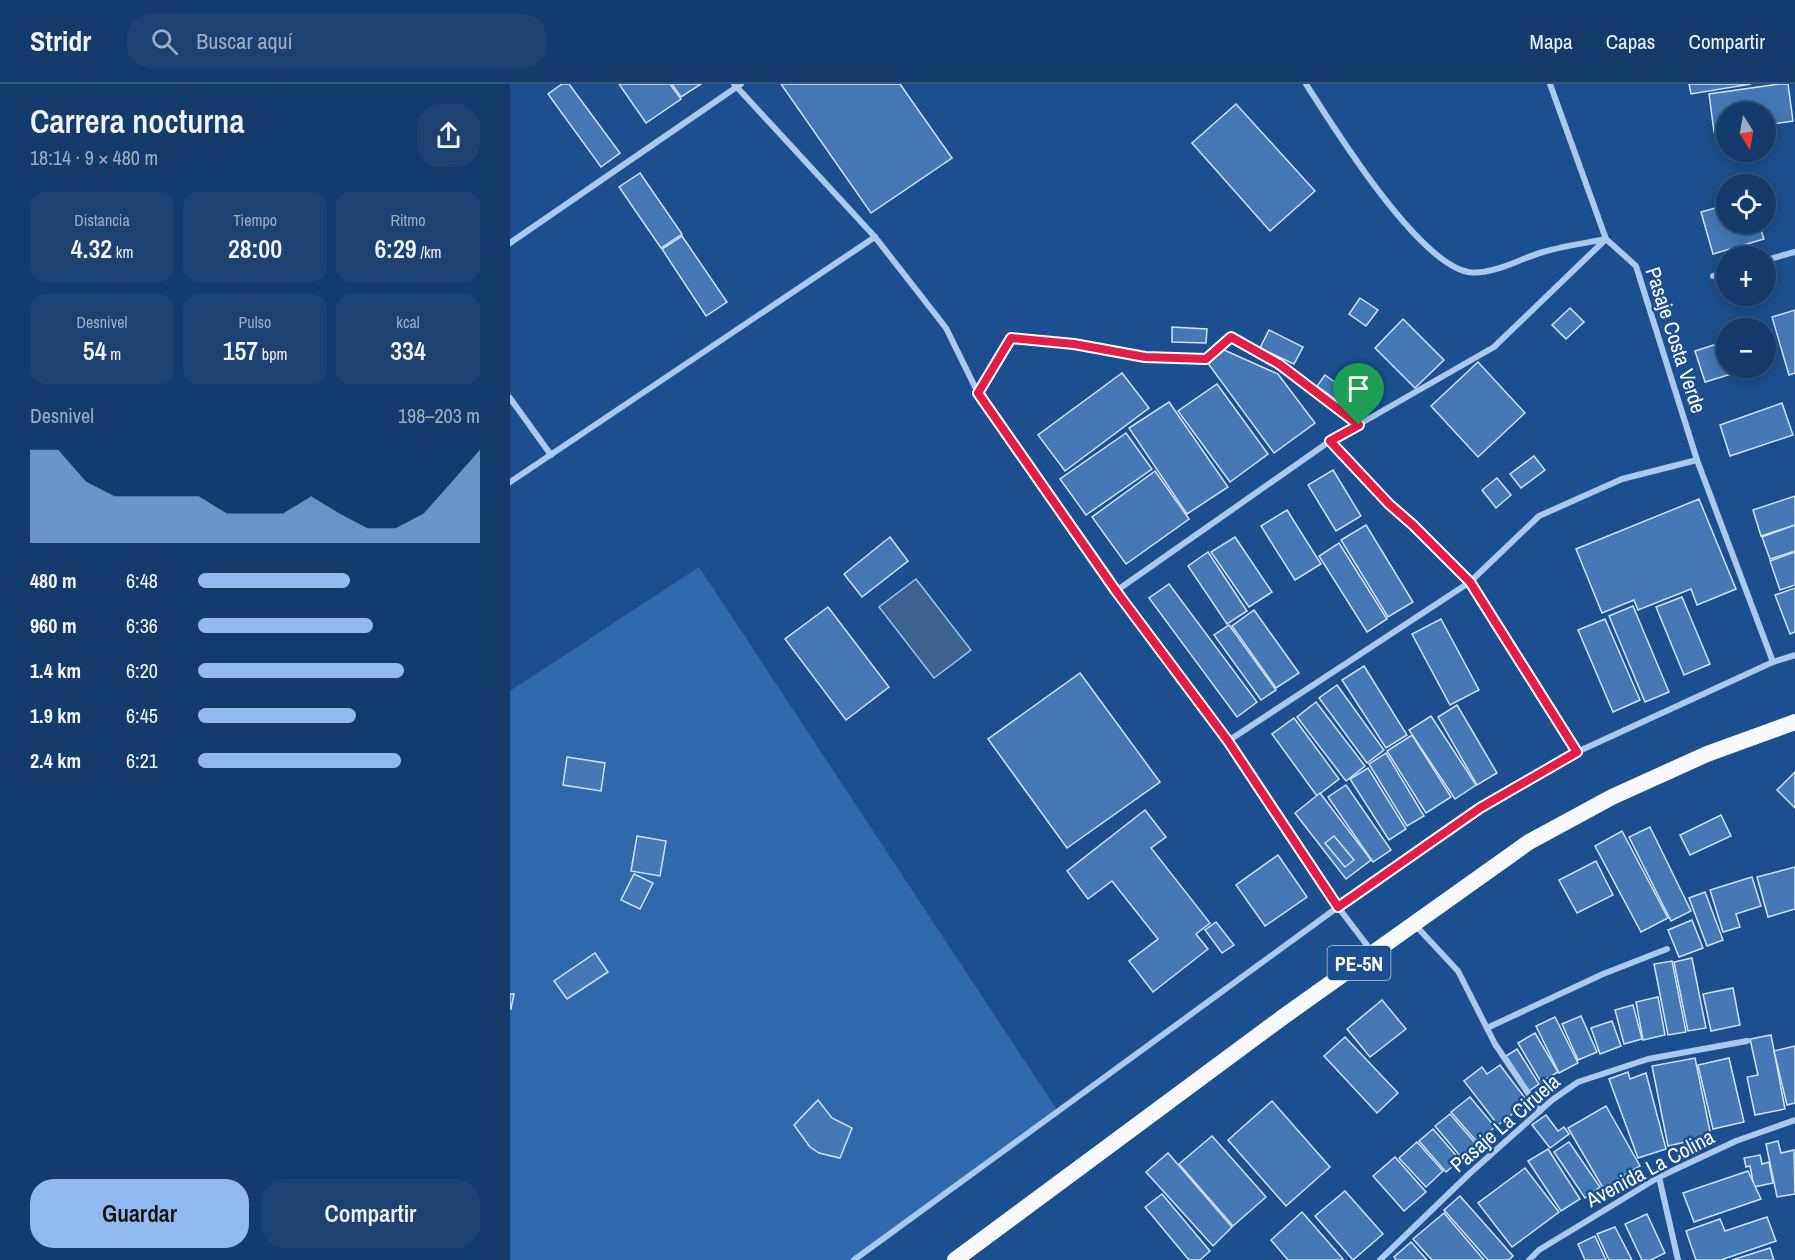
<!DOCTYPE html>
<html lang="es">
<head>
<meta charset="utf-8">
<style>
	:root { --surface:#143b6b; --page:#1d4271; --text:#f1f3f6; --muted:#9dadc1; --line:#33557e; --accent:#90b9f0 }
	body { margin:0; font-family:"Archivo Narrow",sans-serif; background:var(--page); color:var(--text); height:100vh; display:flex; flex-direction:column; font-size:22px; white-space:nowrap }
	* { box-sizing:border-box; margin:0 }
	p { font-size:20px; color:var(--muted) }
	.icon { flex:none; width:33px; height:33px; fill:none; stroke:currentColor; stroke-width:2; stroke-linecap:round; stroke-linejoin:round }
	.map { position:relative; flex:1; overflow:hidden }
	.details { display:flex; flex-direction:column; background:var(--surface); width:510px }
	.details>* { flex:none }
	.needle { width:39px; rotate:169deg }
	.tools { position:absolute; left:1206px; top:18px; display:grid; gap:12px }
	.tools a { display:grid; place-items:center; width:60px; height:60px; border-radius:50%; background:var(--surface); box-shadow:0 3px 15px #0003,0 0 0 2px var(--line); font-size:30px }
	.pin { position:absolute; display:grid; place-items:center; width:51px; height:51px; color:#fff; margin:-62px -26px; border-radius:50% 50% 50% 0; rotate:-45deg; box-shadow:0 0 6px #0007 }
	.pin .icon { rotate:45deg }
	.round { display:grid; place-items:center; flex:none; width:63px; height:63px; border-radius:24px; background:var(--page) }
	.overview { display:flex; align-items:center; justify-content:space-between; height:102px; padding:0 30px }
	h1 { font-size:33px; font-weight:600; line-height:45px }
	.figures { display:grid; grid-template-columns:repeat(3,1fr); gap:9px; height:102px; padding:6px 30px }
	.figures div { display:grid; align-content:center; border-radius:15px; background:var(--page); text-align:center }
	.figures b { font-size:26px; font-weight:600 }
	.figures small { font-size:16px; font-weight:400 }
	.figures p { font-size:16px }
	.chart { height:168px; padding:12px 30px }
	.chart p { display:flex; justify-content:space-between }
	.chart svg { width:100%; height:108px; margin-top:6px; fill:var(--accent); opacity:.7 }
	.cta { display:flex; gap:12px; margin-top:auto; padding:12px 30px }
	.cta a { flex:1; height:69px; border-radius:24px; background:var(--accent); color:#111; font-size:24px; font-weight:600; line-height:69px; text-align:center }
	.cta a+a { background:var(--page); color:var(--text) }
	ul { padding:0 30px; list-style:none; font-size:20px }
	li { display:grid; grid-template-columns:96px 72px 1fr; align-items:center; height:45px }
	li i { height:15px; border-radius:8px; background:var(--accent) }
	header { display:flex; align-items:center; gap:36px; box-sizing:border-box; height:84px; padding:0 30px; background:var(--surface); border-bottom:2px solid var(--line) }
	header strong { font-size:28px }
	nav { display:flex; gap:33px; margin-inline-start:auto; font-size:21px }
	.search { width:420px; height:54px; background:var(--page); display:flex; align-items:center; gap:15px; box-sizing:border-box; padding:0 21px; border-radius:24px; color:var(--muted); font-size:22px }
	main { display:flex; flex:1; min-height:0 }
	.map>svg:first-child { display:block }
	.green { fill:#2e69ad }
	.water { fill:#3c6290; stroke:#9cc4f0; stroke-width:1.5 }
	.building { fill:#4478b7; stroke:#cfe3fa; stroke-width:1.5 }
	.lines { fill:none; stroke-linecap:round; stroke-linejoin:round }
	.minor { stroke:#a9c9ee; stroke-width:6 }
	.trunk { stroke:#f8faff; stroke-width:16 }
	.route-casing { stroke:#fff; stroke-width:12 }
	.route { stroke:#e11d48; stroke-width:8 }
	.labels { text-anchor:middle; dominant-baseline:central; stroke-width:5; stroke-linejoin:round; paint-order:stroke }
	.shield { fill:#1b4f8f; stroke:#bbcadd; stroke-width:1.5 }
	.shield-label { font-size:20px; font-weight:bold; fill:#fff }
	.street-label { font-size:21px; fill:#fff; stroke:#1b4f8f }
</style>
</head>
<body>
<header>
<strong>Stridr</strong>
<div class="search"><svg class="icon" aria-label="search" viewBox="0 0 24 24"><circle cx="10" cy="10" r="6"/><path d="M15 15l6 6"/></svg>Buscar aquí</div>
<nav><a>Mapa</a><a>Capas</a><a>Compartir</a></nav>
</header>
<main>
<section class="details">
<div class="overview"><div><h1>Carrera nocturna</h1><p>18:14 · 9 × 480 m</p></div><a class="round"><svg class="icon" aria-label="share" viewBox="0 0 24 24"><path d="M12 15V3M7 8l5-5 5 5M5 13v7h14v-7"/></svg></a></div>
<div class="figures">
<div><p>Distancia</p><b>4.32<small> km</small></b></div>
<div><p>Tiempo</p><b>28:00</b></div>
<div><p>Ritmo</p><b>6:29<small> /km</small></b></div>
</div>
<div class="figures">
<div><p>Desnivel</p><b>54<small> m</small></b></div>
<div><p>Pulso</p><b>157<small> bpm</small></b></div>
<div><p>kcal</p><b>334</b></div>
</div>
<div class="chart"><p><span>Desnivel</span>198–203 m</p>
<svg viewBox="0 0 160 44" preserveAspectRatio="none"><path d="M0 44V6L10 6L20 19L30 25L40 25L50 25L60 25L70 32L80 32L90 32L100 25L110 32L120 38L130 38L140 32L150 19L160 6V44z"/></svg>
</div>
<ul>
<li><b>480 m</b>6:48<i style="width:54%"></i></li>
<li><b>960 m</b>6:36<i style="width:62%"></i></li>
<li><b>1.4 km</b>6:20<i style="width:73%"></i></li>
<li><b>1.9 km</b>6:45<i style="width:56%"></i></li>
<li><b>2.4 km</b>6:21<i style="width:72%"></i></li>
</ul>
<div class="cta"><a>Guardar</a><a>Compartir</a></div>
</section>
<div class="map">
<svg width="1285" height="1176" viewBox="0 0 1285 1176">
	<rect width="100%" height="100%" fill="#1b4f8f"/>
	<polygon class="green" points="189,483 549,1029 348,1176 0,1176 0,607"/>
	<polygon class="water" points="406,495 461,566 424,594 369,523"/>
	<g class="building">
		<polygon points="52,0 59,0 110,69 91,83 38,10"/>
		<polygon points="109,0 160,0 171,15 136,39"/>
		<polygon points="162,0 191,0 171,13"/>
		<polygon points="271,0 390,0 442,74 361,129"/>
		<polygon points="1179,0 1241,0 1181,10"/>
		<polygon points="1269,0 1278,0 1283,37 1256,41 1256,28 1216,28 1216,46 1204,48 1199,10"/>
		<polygon points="726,20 805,107 760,147 682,59"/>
		<polygon points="130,89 172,150 151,164 109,103"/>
		<polygon points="1216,121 1216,140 1249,140 1254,155 1203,170 1191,128"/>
		<polygon points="172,152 217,218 196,232 152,165"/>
		<polygon points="850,214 868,226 856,242 839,230"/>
		<polygon points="1060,224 1074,238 1056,255 1042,241"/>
		<polygon points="1285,226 1285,289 1279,291 1262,233"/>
		<polygon points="893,235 934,276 905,304 865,264"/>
		<polygon points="662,243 697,245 696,259 662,258"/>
		<polygon points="759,246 793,263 784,280 750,264"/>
		<polygon points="1216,257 1216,284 1241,284 1195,298 1185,267"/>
		<polygon points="714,266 768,290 805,339 764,369 697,278"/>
		<polygon points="968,278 1015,329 968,373 921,322"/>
		<polygon points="612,289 639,324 555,387 528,351"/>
		<polygon points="815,291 850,316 842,327 807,302"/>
		<polygon points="707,300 758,370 720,398 668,327"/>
		<polygon points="659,318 718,403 677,430 619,344"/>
		<polygon points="1272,319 1283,351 1220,372 1210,341"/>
		<polygon points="616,349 642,385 576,431 550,395"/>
		<polygon points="1024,372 1035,386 1011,404 1000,390"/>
		<polygon points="823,386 851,432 826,447 798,401"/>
		<polygon points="645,387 679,435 616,480 582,433"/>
		<polygon points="987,394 1001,411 986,424 972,406"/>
		<polygon points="1285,412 1285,441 1251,452 1243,426"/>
		<polygon points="1189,415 1226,505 1187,521 1181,505 1128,526 1124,516 1092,529 1066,465"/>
		<polygon points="777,426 811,480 785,496 751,442"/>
		<polygon points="856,441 903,518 878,533 831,456"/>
		<polygon points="1285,441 1285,467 1260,475 1252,453"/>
		<polygon points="380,453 398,477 352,513 334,490"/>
		<polygon points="725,453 762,508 739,523 701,468"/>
		<polygon points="829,459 877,535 857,548 809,472"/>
		<polygon points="698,468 737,527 717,540 678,482"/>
		<polygon points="1285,468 1285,501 1270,506 1260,477"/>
		<polygon points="659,500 747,618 727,633 639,514"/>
		<polygon points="1285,504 1285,548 1280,550 1265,511"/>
		<polygon points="1172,513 1200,580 1174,591 1146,523"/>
		<polygon points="1123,522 1159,608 1135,618 1099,532"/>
		<polygon points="318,523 379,603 336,636 275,555"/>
		<polygon points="744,526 789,589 766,604 722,542"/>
		<polygon points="931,535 969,606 940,621 902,550"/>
		<polygon points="1095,535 1130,616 1103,628 1068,546"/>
		<polygon points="719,541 766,606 751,616 704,551"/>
		<polygon points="854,582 897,651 876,664 832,596"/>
		<polygon points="570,589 650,698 557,764 478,655"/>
		<polygon points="827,601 874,666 857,679 809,614"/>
		<polygon points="806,618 855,682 836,697 787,633"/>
		<polygon points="947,621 987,689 967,701 928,633"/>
		<polygon points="921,632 966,701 945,715 899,646"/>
		<polygon points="784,634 829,695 807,712 762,650"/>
		<polygon points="902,651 941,713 916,729 877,667"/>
		<polygon points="876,669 914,732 897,742 859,680"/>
		<polygon points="57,673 95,679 91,707 53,701"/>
		<polygon points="858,684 896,745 879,756 840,695"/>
		<polygon points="1285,688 1285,724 1267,706"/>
		<polygon points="836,701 881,766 863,778 818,713"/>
		<polygon points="810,709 861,776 836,795 785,729"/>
		<polygon points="635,726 656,753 641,764 700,839 686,850 698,865 643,908 619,877 648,855 602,797 578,815 557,787"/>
		<polygon points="1211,731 1221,752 1180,771 1170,751"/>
		<polygon points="1140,743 1181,827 1161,837 1119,753"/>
		<polygon points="1112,747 1158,834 1131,848 1085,762"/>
		<polygon points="127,752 156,757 150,792 121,787"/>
		<polygon points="824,752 844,776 835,783 815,759"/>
		<polygon points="768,771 797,813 755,842 726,801"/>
		<polygon points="1086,777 1103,811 1067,829 1049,796"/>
		<polygon points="1285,783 1285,825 1258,833 1247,793"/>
		<polygon points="124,790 143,799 130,825 111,816"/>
		<polygon points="1242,793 1251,822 1226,830 1230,843 1213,848 1200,806"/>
		<polygon points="1195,808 1213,856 1197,862 1179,814"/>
		<polygon points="1182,836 1193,864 1169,873 1158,846"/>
		<polygon points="706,838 724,861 712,869 695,846"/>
		<polygon points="85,869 98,888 57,915 44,897"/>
		<polygon points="1182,874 1196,944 1178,947 1164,878"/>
		<polygon points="1162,877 1176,948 1158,951 1144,880"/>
		<polygon points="1223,904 1230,941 1201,947 1193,910"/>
		<polygon points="0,910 4,910 1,925 0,925"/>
		<polygon points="1148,913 1155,951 1133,956 1126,918"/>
		<polygon points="872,916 896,945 860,973 837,945"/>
		<polygon points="1123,921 1132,955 1114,960 1105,926"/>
		<polygon points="1071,932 1087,968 1068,976 1052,940"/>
		<polygon points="1045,933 1068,979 1049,989 1026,942"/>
		<polygon points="1102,937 1111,962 1090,970 1081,944"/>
		<polygon points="1025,949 1048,988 1031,998 1008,959"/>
		<polygon points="1261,951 1275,1025 1245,1031 1237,993 1248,991 1240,955"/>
		<polygon points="835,953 888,1009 867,1029 814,972"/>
		<polygon points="1285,962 1285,1019 1277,1021 1264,967"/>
		<polygon points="1007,965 1029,1000 1019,1007 996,972"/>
		<polygon points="1185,974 1201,1052 1158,1062 1142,982"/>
		<polygon points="1219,974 1234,1038 1203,1045 1188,981"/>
		<polygon points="990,981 1018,1018 988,1041 954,997 972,983 977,990"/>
		<polygon points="1118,988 1120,995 1136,989 1156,1065 1128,1074 1099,995"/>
		<polygon points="960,1013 985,1043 967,1058 941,1028"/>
		<polygon points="308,1016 322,1034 342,1044 330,1074 309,1069 300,1063 284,1041"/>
		<polygon points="762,1017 820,1083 776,1122 718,1056"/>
		<polygon points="1096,1022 1130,1082 1093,1104 1058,1044"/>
		<polygon points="940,1030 966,1060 951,1073 925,1042"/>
		<polygon points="1036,1031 1048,1047 1054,1043 1059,1050 1040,1064 1022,1041"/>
		<polygon points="923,1045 950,1076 936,1088 909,1057"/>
		<polygon points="702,1052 756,1113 723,1142 669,1080"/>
		<polygon points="1268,1057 1271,1069 1284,1066 1285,1110 1267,1113 1256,1060"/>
		<polygon points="907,1058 933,1087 916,1103 889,1074"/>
		<polygon points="1059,1058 1090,1103 1075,1114 1044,1068"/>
		<polygon points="1038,1065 1070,1115 1051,1127 1018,1077"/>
		<polygon points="658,1069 722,1143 703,1162 636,1088"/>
		<polygon points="1250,1071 1252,1080 1259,1078 1263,1099 1244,1103 1240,1082 1236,1083 1234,1074"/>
		<polygon points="885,1073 916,1108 894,1127 863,1092"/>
		<polygon points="1015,1084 1049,1128 1002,1163 968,1119"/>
		<polygon points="1238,1087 1251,1115 1184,1138 1173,1109"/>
		<polygon points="835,1107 873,1150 843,1176 805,1132"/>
		<polygon points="652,1110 700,1167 690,1176 679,1176 635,1123"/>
		<polygon points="950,1112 1003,1172 999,1176 978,1176 934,1126"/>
		<polygon points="792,1128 833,1175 833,1176 778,1176 761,1156"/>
		<polygon points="934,1129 974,1176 922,1176 903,1155"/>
		<polygon points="1137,1130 1155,1169 1141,1176 1132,1176 1115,1140"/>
		<polygon points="1257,1133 1266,1157 1211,1176 1186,1176 1176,1147 1210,1135 1215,1147"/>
		<polygon points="1105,1143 1122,1176 1099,1176 1087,1150"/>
		<polygon points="1085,1152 1096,1176 1075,1176 1068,1160"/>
		<polygon points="901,1158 917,1176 886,1176 884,1173"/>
		<polygon points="1260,1164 1264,1176 1222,1176"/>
	</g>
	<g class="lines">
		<g class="minor">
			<polyline points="224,0 365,153 436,244 468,309 606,507 718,657 828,823 863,869"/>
			<path d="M796 0C824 44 907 178 958 188 982 192 1011 174 1033 168 1054 162 1075 159 1096 155L1126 182 1187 376 1263 578"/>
			<polyline points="0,159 231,0"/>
			<polyline points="1256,176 1285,168"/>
			<polyline points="1203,192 1216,188"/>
			<polyline points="468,309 501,253 564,260 635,273 696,275 721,253 769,280 849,341"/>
			<polyline points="0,314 41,371"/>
			<polyline points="820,357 879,420 903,441 960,498 1067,668"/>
			<polyline points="0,398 365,153"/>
			<polyline points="606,507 820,357 984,263 1096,155 1040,0"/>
			<polyline points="718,657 960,498 1029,432 1112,395 1187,376"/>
			<polyline points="906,842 948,887 985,960 1030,1027"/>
			<polyline points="977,944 1093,890 1157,865"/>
			<polyline points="1149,1093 1168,1176"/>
			<polyline points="344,1176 828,823 970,724 1067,668 1263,578 1285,571"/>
			<polyline points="870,1176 959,1090 1042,1016 1068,998 1138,975 1237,957"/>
			<polyline points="1019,1176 1029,1166 1149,1093 1226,1057 1285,1036"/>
		</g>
		<polyline class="trunk" points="445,1176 773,933 1019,758 1102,713 1197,670 1285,638"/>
	</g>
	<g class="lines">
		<defs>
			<polygon id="route" points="721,253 769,280 849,341 820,357 879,420 903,441 960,498 1067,668 970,724 828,823 718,657 606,507 468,309 501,254 564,260 635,273 696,275"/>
		</defs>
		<use href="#route" class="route-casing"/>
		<use href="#route" class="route"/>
	</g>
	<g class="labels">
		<rect class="shield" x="817.5" y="862" width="63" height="34" rx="4.5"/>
		<g class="shield-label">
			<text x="849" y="879">PE-5N</text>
		</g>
		<g class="street-label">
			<text transform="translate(1166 256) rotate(72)">Pasaje Costa Verde</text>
			<text transform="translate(995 1039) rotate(-41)">Pasaje La Ciruela</text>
			<text transform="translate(1140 1084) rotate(-28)">Avenida La Colina</text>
		</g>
	</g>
</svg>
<div class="tools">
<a><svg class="needle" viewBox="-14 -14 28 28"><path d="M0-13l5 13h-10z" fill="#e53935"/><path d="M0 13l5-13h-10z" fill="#9dadc1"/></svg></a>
<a><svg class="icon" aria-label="locate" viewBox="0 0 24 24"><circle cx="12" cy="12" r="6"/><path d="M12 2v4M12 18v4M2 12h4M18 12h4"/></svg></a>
<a>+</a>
<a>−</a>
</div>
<div class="pin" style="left:849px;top:341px;background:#1e9e55"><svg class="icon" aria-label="arrive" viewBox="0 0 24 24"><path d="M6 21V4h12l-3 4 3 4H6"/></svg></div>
</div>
</main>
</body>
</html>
